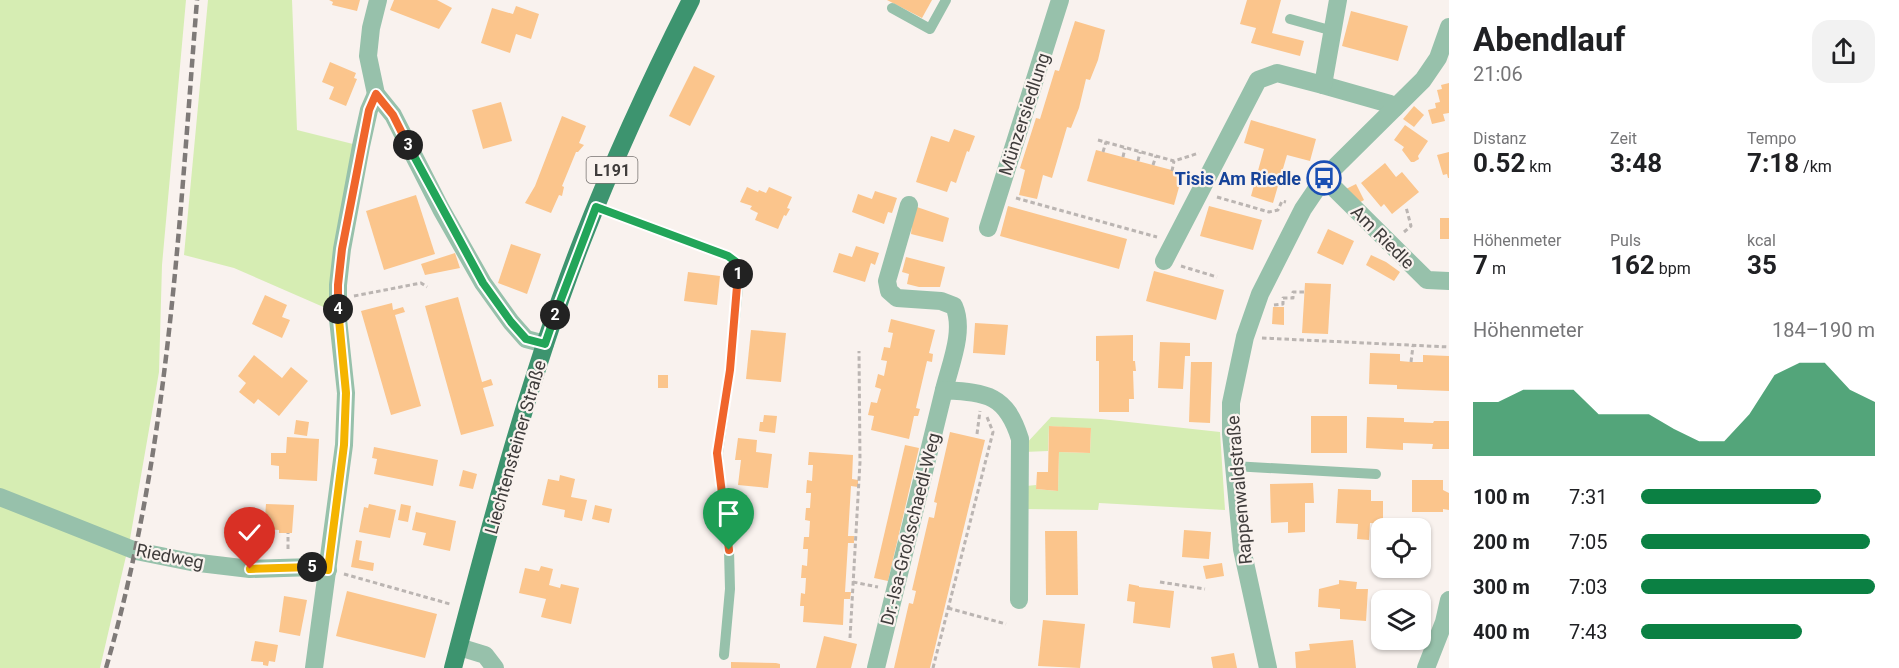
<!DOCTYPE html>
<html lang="de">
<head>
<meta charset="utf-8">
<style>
	:root { --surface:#fff; --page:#f2f2f2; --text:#202124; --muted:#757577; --accent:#0b8043 }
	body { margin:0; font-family:Roboto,sans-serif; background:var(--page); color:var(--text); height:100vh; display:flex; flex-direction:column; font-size:22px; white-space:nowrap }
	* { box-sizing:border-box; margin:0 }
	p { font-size:20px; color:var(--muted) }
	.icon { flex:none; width:33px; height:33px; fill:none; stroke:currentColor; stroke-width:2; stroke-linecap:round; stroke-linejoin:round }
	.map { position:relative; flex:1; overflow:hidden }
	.details { display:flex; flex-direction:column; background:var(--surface); width:450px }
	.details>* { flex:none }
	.controls { position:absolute; left:1371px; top:518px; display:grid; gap:12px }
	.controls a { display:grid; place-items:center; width:60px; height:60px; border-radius:12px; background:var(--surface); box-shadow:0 2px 4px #0004; font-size:30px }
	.pin { position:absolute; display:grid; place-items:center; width:51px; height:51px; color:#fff; margin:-62px -26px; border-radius:50% 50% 50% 0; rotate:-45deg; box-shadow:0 0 6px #0007 }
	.pin .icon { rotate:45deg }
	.km { position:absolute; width:30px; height:30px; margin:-15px; border-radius:50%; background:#222; color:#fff; font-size:16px; line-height:30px; text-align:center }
	.round { display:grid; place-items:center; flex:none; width:63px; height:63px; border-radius:18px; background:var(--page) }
	.head { display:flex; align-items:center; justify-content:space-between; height:102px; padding:0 24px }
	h1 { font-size:33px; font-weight:700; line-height:45px }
	.metrics { display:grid; grid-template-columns:repeat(3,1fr); gap:9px; height:102px; padding:6px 24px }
	.metrics div { display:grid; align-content:center }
	.metrics b { font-size:26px; font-weight:700 }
	.metrics small { font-size:16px; font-weight:400 }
	.metrics p { font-size:16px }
	.chart { height:168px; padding:12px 24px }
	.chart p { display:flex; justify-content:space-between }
	.chart svg { width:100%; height:108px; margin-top:6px; fill:var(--accent); opacity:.7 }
	ul { padding:0 24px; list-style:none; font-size:20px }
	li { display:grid; grid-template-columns:96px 72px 1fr; align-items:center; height:45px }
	li i { height:15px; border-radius:8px; background:var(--accent) }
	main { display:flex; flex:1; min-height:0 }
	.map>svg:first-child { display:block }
	.green { fill:#d6edb3 }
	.building { fill:#fbc58c }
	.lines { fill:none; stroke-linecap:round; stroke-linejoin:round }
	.path { stroke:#bbb5b2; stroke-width:3; stroke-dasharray:4.5 3; stroke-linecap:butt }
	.lane { stroke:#97c1ab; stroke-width:10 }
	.street { stroke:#97c1ab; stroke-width:18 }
	.primary { stroke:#3d946f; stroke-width:18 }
	.rail { stroke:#7f7a78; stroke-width:4.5; stroke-dasharray:9 4.5; stroke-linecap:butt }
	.split-1-casing { stroke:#fff; stroke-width:12 }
	.split-2-casing { stroke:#fff; stroke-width:12 }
	.split-3-casing { stroke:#fff; stroke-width:12 }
	.split-4-casing { stroke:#fff; stroke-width:12 }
	.split-5-casing { stroke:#fff; stroke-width:12 }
	.split-6-casing { stroke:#fff; stroke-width:12 }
	.split-1 { stroke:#f0652b; stroke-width:8 }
	.split-2 { stroke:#22a559; stroke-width:8 }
	.split-3 { stroke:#22a559; stroke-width:8 }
	.split-4 { stroke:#f0652b; stroke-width:8 }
	.split-5 { stroke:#f5b400; stroke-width:8 }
	.split-6 { stroke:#f5b400; stroke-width:8 }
	.labels { text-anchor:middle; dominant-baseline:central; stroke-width:4.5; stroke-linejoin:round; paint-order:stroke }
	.shield { fill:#f9f2ee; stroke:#777371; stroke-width:1.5 }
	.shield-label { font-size:16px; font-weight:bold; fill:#3f3c3b }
	.street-label { font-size:18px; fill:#3f3c3b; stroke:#f9f2ee }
	.transit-label { font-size:18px; font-weight:bold; fill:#164399; stroke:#f9f2ee; text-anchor:end }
</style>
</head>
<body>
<main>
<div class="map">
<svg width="1449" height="668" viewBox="0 0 1449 668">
	<rect width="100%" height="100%" fill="#f9f2ee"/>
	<g class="green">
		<polygon points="0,0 186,0 162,265 159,372 130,539 100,668 0,668"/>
		<polygon points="208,0 292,0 297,130 357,145 328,309 234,268 184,255"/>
		<polygon points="1051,417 1101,419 1220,432 1225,510 1099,503 1098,510 1025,509 1026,486 1036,485 1036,489 1058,491 1059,452 1090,453 1091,429 1049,426 1048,451 1024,452 1024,446"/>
	</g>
	<g class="building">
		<polygon points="329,0 360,0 357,11 332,5 333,2"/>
		<polygon points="394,0 437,0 452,8 439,29 390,10"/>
		<polygon points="887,0 932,0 922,18"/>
		<polygon points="1247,0 1281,0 1272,33 1304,41 1300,56 1251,43 1256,28 1240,24"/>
		<polygon points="516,6 539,14 531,39 516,34 510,53 481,43 492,8 513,14"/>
		<polygon points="1351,11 1408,26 1398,61 1342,46"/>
		<polygon points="1075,21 1105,30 1098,60 1090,80 1086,79 1079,108 1071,128 1067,127 1052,178 1043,175 1037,199 1019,195 1025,170 1020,168 1036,118 1040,119 1055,70 1059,71"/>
		<polygon points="330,62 356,73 354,78 357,79 346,106 329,99 334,87 322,82"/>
		<polygon points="694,66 715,76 690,126 669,116"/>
		<polygon points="1449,83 1449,113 1443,114 1445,121 1432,124 1428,110 1436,108 1435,103 1440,102 1437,90 1442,89 1441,85"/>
		<polygon points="501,102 512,141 483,149 472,110"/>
		<polygon points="1414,106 1424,115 1414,127 1403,119"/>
		<polygon points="562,116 586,126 579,143 584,145 578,152 576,152 562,186 564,187 562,196 559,195 551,213 525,203 535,186"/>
		<polygon points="1251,120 1316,139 1310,161 1287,155 1273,203 1251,196 1264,149 1244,143"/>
		<polygon points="1405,125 1428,141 1418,156 1419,159 1414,162 1411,162 1402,150 1404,147 1394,140"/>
		<polygon points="954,129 975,136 969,152 967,151 956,183 951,181 947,192 916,182 931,136 949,142"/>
		<polygon points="1096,150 1183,173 1174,205 1087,181"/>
		<polygon points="1449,152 1449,178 1448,178 1447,174 1443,175 1437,155"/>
		<polygon points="1385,163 1396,177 1402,172 1419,192 1392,214 1384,204 1381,207 1361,183"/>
		<polygon points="1356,184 1364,200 1357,204 1344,190"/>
		<polygon points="747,187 758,192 759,190 766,193 769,187 792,197 787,208 790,209 786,216 784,215 778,229 755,220 758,213 750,209 752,206 740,202"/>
		<polygon points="875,191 897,198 892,213 888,212 884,224 852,212 858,194 872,199"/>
		<polygon points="416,195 435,254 384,270 366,211"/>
		<polygon points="914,206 949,218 943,242 911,234"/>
		<polygon points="1008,206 1127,239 1119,269 1000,236"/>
		<polygon points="1209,206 1262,220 1253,250 1200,236"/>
		<rect x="1440" y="218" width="9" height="21"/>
		<polygon points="1328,229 1354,241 1343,265 1317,253"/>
		<polygon points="511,244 541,254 527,294 498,283"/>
		<polygon points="856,246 879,253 875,265 871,263 865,282 833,272 839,253 852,257"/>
		<polygon points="455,253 460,268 425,275 421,264"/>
		<polygon points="1371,255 1386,262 1400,272 1394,281 1366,265"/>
		<polygon points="906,257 945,267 940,287 919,287 907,284 909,274 902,272"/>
		<polygon points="1154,271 1224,290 1216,320 1146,301"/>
		<polygon points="688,272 720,276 717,305 684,301"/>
		<polygon points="1305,283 1331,284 1328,334 1302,333"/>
		<polygon points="265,295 287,305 282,317 290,320 282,338 252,324"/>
		<polygon points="458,297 482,382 491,379 493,385 483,388 494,426 461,435 425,306"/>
		<polygon points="392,303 393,310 403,307 405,312 395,315 421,406 391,415 361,311"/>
		<polygon points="1273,307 1284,307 1284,325 1272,324"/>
		<polygon points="891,319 935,330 929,353 933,354 932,362 927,361 916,408 920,409 918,416 914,416 909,439 871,430 874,416 868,415 871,402 877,403 881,389 875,387 878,374 884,376 887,361 881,360 884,347 890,348 893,333 888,332"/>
		<polygon points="975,323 1008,325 1005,355 973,353"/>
		<polygon points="751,330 786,333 781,382 746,379"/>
		<polygon points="1133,335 1133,361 1135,361 1136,371 1133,371 1134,399 1129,399 1129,412 1099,412 1099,361 1096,361 1096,336"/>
		<polygon points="1160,342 1190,343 1190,356 1185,356 1183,389 1158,388"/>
		<polygon points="1370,353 1400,354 1400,361 1411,362 1423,362 1423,355 1449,356 1449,391 1397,389 1397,385 1369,384"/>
		<polygon points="254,355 282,378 291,367 308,381 279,416 258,399 254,404 239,392 246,383 238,376"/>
		<polygon points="1191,362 1212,362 1210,423 1189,422"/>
		<rect x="658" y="375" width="10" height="13"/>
		<polygon points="764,415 777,416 775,433 759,431 760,422 763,422"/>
		<rect x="1311" y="416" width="36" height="37"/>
		<polygon points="1367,417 1404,418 1404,422 1433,423 1434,421 1449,421 1449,449 1432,449 1433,444 1403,443 1403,450 1366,448"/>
		<polygon points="296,420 309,422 307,436 294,434"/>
		<polygon points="1049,426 1091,428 1090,453 1059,452 1058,491 1036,489 1037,472 1048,472"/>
		<polygon points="950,432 985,440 930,668 894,668 909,603 913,604 916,591 912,590 929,517 934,518 937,503 934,502"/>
		<polygon points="287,437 319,439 317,481 279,479 279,466 271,465 271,453 286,453"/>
		<polygon points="738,438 757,440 756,452 772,454 768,488 738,485 741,460 735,460"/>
		<polygon points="905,445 919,448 888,581 874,578"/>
		<polygon points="374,447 438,460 433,486 374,474 377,459 372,458"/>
		<polygon points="809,452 853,455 852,479 858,480 858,487 851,486 848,536 854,536 854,543 848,543 845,592 851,592 850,599 844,599 843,625 803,622 804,606 800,606 801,593 805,594 806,578 801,578 802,565 807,566 808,549 803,549 804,537 809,537 810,521 805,520 806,508 810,508 811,493 806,493 807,480 812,481 813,465 808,465"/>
		<polygon points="463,470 477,474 473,489 459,486"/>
		<polygon points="560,475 575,479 571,497 587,500 582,521 564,517 565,510 542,505 548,479 559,481"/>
		<polygon points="1412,480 1443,480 1443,490 1449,493 1449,510 1443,509 1443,512 1412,512"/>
		<polygon points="1313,483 1314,503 1305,503 1305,532 1288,533 1288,522 1271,523 1270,484"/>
		<polygon points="1338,489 1371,490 1371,501 1383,501 1383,524 1370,523 1369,540 1357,539 1358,524 1336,523"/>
		<polygon points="266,504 294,505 292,533 279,533 279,530 264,529"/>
		<polygon points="369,504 396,510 390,538 359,532 364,507 368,508"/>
		<polygon points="401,504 411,506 408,522 398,520"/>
		<polygon points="595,505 612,509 609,523 592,519"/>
		<polygon points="416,512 456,521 450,551 423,545 426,533 412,530"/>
		<polygon points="1184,530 1211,532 1209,559 1182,557"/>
		<polygon points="1045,531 1077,531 1078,595 1046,595"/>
		<polygon points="356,540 362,541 359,560 374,563 373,571 351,567"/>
		<polygon points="1222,563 1224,576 1206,579 1203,566"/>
		<polygon points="541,566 553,569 549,585 560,588 561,584 579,588 571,624 541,617 546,599 519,593 525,568 539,571"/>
		<polygon points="1339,580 1357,582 1356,589 1368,589 1366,621 1340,619 1340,609 1318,607 1319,589 1339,584"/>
		<polygon points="1129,584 1139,586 1139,587 1174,591 1170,628 1133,623 1135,602 1127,601"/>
		<polygon points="347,591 437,614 425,658 336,636"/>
		<polygon points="284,596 307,600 300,636 279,632"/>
		<polygon points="1043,620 1085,624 1080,668 1038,666"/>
		<polygon points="824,636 857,644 851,668 816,668"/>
		<polygon points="1353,640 1356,668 1296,668 1295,652 1310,650 1309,644"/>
		<polygon points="255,641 278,645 275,662 269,661 268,666 263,665 263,662 251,661"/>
		<polygon points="1234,653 1237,668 1213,668 1211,657"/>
		<polygon points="731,662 776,663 780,664 780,668 731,668"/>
	</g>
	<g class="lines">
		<g class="path">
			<polyline points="1098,140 1174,161 1199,153"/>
			<polyline points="1103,152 1106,142"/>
			<polyline points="1123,157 1125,148"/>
			<polyline points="1138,161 1140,152"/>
			<polyline points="1153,165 1156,156"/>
			<polyline points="1172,171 1174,161"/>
			<polyline points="1217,197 1269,212 1278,210 1282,201 1286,202"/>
			<polyline points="1016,198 1157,237"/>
			<polyline points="1404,232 1411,226 1406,207"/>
			<polyline points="1181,266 1217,277"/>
			<polyline points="354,296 421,283 427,287"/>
			<polyline points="1274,305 1283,304 1283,298 1293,298 1293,292 1304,292"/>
			<polyline points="1262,338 1449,347"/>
			<polyline points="1411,362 1413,346"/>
			<polyline points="977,434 980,411"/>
			<polyline points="288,549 288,533"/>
			<polyline points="344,574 450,604"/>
			<polyline points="853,582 878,587"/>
			<polyline points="1160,582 1205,589"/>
			<polyline points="948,608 1006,624"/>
			<polyline points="850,638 860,462 859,351"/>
			<polyline points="933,668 993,432 987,417"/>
		</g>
		<g class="lane">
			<polyline points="892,8 930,29 946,0"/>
			<polyline points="1290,19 1333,31"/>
			<polyline points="596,207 728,256 736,262 739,277 730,370 718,453 720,482 729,550 730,589 724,655"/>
			<polyline points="1233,466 1376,474"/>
		</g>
		<g class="street">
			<polyline points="378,0 371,28 368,56 376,94 393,115 441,209 483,283 511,322 526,339 545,344"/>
			<polyline points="1323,85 1390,104 1395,108"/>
			<polyline points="1324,178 1427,280 1449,281"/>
			<path d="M909 205 887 281 889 291 897 298 941 301 954 306C965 331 950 365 944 390"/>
			<polyline points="988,228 1060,0"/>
			<polyline points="1164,261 1258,80 1277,73 1323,85 1338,0"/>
			<polyline points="0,497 136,551 191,562 250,569 314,567 328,570"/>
			<polyline points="459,647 485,655 495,668"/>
			<polyline points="314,668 344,445 346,393 338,319 338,285 342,249 361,146 369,110 376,94"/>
			<path d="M876 668 944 390C987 393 1006 394 1020 439L1019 600"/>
			<polyline points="1268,668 1242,549 1231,434 1231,403 1245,337 1260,294 1303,209 1324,178 1423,80 1438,58 1449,27"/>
			<polyline points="1426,668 1444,622 1449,600"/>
		</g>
		<path class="primary" d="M453 668C490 526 529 377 582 241 614 159 651 79 691 0"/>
		<path class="rail" d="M106 668C169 451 179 224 197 0"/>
	</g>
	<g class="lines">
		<defs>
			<polyline id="split-1" points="729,550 717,453 730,370 738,274"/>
			<polyline id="split-2" points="555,315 596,207 728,256 736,262 738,274"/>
			<polyline id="split-3" points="408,145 483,283 511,322 526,339 545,344 555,315"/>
			<polyline id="split-4" points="338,309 338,285 342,249 369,110 376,94 393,115 408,145"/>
			<polyline id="split-5" points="312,567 328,570 344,445 346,393 338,309"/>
			<polyline id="split-6" points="250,569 312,567"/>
		</defs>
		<use href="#split-1" class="split-1-casing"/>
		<use href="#split-2" class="split-2-casing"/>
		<use href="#split-3" class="split-3-casing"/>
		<use href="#split-4" class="split-4-casing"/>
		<use href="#split-5" class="split-5-casing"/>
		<use href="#split-6" class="split-6-casing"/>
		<use href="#split-1" class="split-1"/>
		<use href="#split-2" class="split-2"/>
		<use href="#split-3" class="split-3"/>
		<use href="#split-4" class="split-4"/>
		<use href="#split-5" class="split-5"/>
		<use href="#split-6" class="split-6"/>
	</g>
	<defs>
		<symbol id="bus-ring" viewBox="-11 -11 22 22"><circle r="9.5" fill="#f9f2ee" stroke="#1a4fb4" stroke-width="1.5"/><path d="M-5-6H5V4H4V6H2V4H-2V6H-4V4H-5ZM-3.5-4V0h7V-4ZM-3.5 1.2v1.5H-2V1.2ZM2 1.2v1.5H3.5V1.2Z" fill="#1a4fb4"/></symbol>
	</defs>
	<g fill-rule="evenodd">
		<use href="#bus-ring" x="1305" y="159" width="38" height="38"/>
	</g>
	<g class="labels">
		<rect class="shield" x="586.5" y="157" width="51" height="26" rx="4.5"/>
		<g class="shield-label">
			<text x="612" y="170">L191</text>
		</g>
		<g class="street-label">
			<text transform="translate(1024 114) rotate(-72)">Münzersiedlung</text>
			<text transform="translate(1383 237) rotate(45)">Am Riedle</text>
			<text transform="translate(515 447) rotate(-74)">Liechtensteiner Straße</text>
			<text transform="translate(1239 490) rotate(-95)">Rappenwaldstraße</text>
			<text transform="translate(910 529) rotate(-76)">Dr.-Isa-Großschaedl-Weg</text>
			<text transform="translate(170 556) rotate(11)">Riedweg</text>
		</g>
		<g class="transit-label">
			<text x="1301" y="178">Tisis Am Riedle</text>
		</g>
	</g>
</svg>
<div class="controls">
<a><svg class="icon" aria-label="locate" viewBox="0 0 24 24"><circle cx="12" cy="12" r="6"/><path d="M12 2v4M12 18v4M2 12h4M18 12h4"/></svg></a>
<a><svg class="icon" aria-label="layers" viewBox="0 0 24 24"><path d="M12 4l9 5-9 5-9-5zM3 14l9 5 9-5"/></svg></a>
</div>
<div class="pin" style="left:729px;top:550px;background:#1e9e55"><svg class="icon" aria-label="arrive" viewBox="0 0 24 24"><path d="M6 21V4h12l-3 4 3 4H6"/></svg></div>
<div class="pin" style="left:250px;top:569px;background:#d93025"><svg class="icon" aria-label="check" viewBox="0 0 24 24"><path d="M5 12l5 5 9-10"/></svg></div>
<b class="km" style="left:738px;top:274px">1</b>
<b class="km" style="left:555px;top:315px">2</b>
<b class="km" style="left:408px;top:145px">3</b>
<b class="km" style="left:338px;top:309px">4</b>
<b class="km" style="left:312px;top:567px">5</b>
</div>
<section class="details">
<div class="head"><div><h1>Abendlauf</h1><p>21:06</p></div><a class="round"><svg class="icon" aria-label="share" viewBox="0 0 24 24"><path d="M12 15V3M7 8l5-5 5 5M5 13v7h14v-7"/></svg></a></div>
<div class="metrics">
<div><p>Distanz</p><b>0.52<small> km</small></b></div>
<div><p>Zeit</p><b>3:48</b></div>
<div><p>Tempo</p><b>7:18<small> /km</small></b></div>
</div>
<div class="metrics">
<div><p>Höhenmeter</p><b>7<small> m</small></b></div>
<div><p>Puls</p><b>162<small> bpm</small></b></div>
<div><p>kcal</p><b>35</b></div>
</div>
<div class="chart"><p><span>Höhenmeter</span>184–190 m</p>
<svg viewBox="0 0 160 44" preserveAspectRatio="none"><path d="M0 44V22L10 22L20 17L30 17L40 17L50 27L60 27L70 27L80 33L90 38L100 38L110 27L120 11L130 6L140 6L150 17L160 22V44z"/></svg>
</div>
<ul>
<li><b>100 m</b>7:31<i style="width:77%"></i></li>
<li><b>200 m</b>7:05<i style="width:98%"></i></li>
<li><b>300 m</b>7:03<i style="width:100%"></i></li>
<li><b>400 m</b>7:43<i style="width:69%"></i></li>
</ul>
</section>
</main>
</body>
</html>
